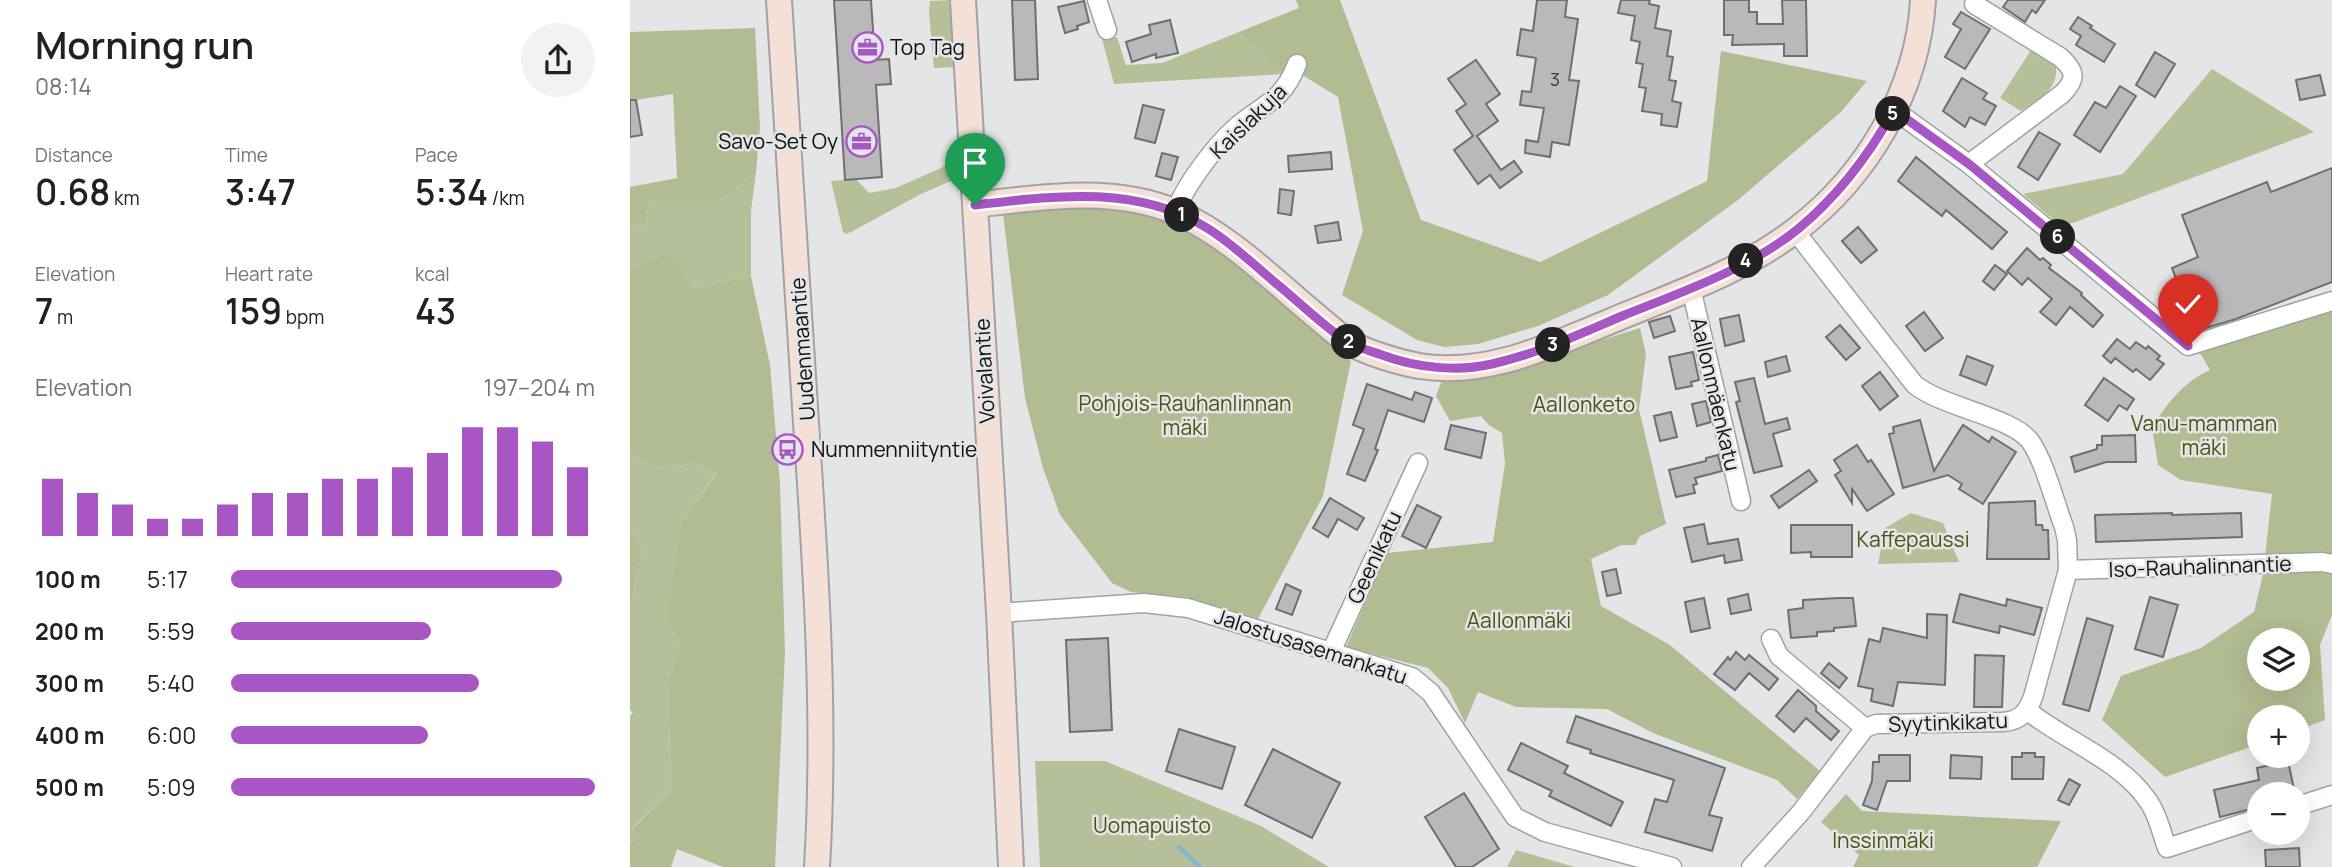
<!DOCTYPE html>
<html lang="en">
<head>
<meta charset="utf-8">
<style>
	:root { --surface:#fff; --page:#f2f2f2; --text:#202124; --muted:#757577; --accent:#a956c5 }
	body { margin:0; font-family:Manrope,sans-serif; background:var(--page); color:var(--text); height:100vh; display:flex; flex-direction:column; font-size:26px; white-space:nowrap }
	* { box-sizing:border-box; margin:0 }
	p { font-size:23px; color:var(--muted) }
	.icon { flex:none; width:38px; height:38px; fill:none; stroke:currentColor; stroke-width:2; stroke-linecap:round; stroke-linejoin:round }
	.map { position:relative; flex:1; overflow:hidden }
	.drawer { display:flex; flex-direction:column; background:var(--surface); width:630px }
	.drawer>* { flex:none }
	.buttons { position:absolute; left:1617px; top:628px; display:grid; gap:14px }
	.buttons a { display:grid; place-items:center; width:63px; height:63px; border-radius:50%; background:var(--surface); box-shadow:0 7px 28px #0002; font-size:35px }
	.pin { position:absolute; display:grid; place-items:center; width:60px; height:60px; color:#fff; margin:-72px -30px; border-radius:50% 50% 50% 0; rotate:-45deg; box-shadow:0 0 7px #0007 }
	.pin .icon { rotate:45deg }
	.km { position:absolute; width:35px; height:35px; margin:-18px; border-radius:50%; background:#222; color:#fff; font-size:19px; line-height:35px; text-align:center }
	.round { display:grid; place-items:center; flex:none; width:74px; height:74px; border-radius:37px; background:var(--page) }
	.headline { display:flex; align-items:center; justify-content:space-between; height:119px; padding:0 35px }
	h1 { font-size:38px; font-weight:600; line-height:52px }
	.stats { display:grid; grid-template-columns:repeat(3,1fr); gap:10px; height:119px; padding:7px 35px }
	.stats div { display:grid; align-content:center }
	.stats b { font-size:35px; font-weight:600 }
	.stats small { font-size:19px; font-weight:400 }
	.stats p { font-size:19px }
	.chart { height:196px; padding:14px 35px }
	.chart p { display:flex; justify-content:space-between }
	.chart svg { width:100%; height:126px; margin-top:7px; stroke:var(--accent); stroke-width:6 }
	ul { padding:0 35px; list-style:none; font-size:23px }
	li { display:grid; grid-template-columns:112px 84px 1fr; align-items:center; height:52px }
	li i { height:18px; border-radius:9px; background:var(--accent) }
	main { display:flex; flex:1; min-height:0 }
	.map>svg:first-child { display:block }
	.green { fill:#b6c098 }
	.forest { fill:#b2bc92; fill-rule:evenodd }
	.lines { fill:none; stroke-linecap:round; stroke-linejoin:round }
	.stream { stroke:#88b6cd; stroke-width:4.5 }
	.building { fill:#bab8ba; stroke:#706e70; stroke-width:2 }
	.street-casing { stroke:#a1a2a4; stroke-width:21 }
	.secondary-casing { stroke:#a1a2a4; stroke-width:28 }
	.street { stroke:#fff; stroke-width:18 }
	.secondary { stroke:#f4e0d6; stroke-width:24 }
	.route-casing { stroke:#fff; stroke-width:14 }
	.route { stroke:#a956c5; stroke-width:9 }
	.labels { text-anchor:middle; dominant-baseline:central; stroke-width:5; stroke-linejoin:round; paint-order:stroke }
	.number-label { font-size:18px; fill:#3a3b3b }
	.poi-label { font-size:21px; fill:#101111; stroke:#e4e5e7; text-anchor:start }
	.street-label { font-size:21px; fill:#101111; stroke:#e4e5e7 }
	.park-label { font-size:21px; fill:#485411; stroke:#e4e5e7 }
</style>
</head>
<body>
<main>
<section class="drawer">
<div class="headline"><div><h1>Morning run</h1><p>08:14</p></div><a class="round"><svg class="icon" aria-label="share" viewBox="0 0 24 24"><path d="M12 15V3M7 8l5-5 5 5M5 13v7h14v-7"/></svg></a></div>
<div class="stats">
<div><p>Distance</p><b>0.68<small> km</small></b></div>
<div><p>Time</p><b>3:47</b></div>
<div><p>Pace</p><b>5:34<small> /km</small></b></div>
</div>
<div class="stats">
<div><p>Elevation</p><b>7<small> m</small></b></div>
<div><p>Heart rate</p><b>159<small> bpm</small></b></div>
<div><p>kcal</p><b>43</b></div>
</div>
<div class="chart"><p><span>Elevation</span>197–204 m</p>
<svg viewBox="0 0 160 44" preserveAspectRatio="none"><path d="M5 44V24M15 44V29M25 44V33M35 44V38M45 44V38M55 44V33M65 44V29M75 44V29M85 44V24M95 44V24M105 44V20M115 44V15M125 44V6M135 44V6M145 44V11M155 44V20"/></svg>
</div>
<ul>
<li><b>100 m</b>5:17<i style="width:91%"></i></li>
<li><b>200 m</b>5:59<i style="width:55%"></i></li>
<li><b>300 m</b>5:40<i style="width:68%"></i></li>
<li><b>400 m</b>6:00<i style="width:54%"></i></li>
<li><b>500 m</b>5:09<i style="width:100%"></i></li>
</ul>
</section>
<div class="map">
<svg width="1702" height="867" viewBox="0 0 1702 867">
	<rect width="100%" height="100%" fill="#e4e5e7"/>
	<g class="green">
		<polygon points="322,0 327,67 304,68 299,13 300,1"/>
		<polygon points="609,32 653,74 484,84 472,39 487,37 496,65 532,63"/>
		<path d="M1401 50 1426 67C1428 90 1409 99 1391 111L1370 98Z"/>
		<polygon points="1582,69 1684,132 1432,227 1393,194 1493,174"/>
		<polygon points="329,147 331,149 330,177 291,194 221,232 216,234 213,232 201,181 226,179 239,193 266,188 313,167 318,162 320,148"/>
		<polygon points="126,172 121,211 121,276 62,288 0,271 0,227 16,224 19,199 93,199"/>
		<polygon points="0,454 30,468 66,463 87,472 52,521 51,642 38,685 41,790 3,827 9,837 0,843 0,716 3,713 0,710 0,611 13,548 0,527"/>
		<polygon points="1281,513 1313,523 1329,562 1248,564 1255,528"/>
		<polygon points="405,761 475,761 631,826 699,867 410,867"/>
		<polygon points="886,850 945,867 877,867"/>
	</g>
	<g class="forest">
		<polygon points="666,0 710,0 791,220 910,262 1077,181 1091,51 1237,81 1211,112 1108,200 978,295 908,326 848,344 814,347 787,340 712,295 733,231 708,97 674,76 653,74 609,32 669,8"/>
		<polygon points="125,28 130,127 126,172 93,199 19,199 16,224 0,227 0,187 47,178 43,94 0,101 0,32"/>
		<polygon points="454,195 579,228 721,361 693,496 628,619 557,597 501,592 482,583 430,515 413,468 395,398 372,205"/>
		<polygon points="39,254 62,288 121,276 140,365 150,483 155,653 145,867 93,867 47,849 41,867 0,867 0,843 9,837 3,828 41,790 38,684 51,642 37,617 52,521 87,473 66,463 30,468 0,454 0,271"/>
		<path d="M1702 307V615L1690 645 1695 720 1668 730V718H1629V744L1535 777 1472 720 1491 676 1571 648 1624 612 1633 574 1642 494 1551 480 1528 465 1522 427C1538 403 1553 382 1580 370L1570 353ZM1629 640H1668V679H1629Z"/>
		<polygon points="1010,328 1016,354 1009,409 1036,524 1010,536 1005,545 991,545 961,559 971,606 1040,645 1190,771 1167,799 1147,780 1023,733 977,709 886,707 848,692 835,723 818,688 798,668 716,647 757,553 863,542 875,464 872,433 859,425 851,416 820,421 806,396 813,377 864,374 909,364 959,344"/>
		<polygon points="0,527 13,548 0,611"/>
		<polygon points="1216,794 1232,811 1431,821 1407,867 1223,867 1229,855 1191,822"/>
	</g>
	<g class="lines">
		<polyline class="stream" points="549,847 570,867"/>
	</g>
	<g class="building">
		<polygon points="204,0 241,0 245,60 259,59 261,84 246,85 252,177 215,180"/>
		<polygon points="382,0 405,0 408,79 385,80"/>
		<polygon points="907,0 937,0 935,17 948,19 939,80 949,81 939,145 922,142 920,157 895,153 896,140 908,142 914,108 890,105 892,91 901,92 906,58 887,55 891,29 903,31"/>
		<polygon points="991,0 1020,0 1019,4 1029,6 1025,28 1041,31 1037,56 1043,57 1039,80 1046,81 1042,101 1051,103 1047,127 1031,125 1032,114 1012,111 1016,88 1009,87 1013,64 1006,63 1010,42 1001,40 1005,16 988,13"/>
		<polygon points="1094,0 1119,0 1119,12 1127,12 1127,24 1153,24 1152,0 1176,0 1177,56 1154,56 1154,44 1102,45 1103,35 1094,35"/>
		<polygon points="1378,0 1415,0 1406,13 1402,10 1395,22 1373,7"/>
		<polygon points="454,1 459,22 447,26 448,29 435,33 428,7"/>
		<polygon points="1331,12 1360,29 1335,69 1315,57 1331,29 1323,24"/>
		<polygon points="1448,17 1462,26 1460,28 1485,44 1474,62 1446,45 1451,36 1440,29"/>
		<polygon points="540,20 548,53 526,58 526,54 502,62 496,42 521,34 519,25"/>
		<polygon points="1525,52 1545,64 1525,97 1506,85"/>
		<polygon points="846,60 870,94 856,104 868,121 847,136 871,170 884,161 892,172 870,188 860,175 848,184 824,150 843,136 826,111 836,104 818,79"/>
		<polygon points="1690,75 1695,95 1670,100 1666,80"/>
		<polygon points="1332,78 1357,93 1353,99 1366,106 1355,125 1340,117 1335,127 1313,111"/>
		<polygon points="1490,86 1506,96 1470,152 1444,135 1465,102 1476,108"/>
		<polygon points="0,100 6,100 12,135 0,137"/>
		<polygon points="513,105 534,110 525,143 505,138"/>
		<polygon points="1409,132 1430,144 1408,180 1388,167"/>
		<polygon points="701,152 702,169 659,172 658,156"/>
		<polygon points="532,153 548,157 541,180 526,176"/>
		<polygon points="1286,157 1377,232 1362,249 1316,210 1312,216 1268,181"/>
		<polygon points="1702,168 1702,282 1606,319 1566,331 1542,268 1568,257 1552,215 1637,182 1641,192"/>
		<polygon points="650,189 664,191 661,215 648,213"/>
		<polygon points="708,222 711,240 688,243 685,226"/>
		<polygon points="1228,227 1247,250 1231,263 1212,241"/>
		<polygon points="1397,248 1410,260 1413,258 1421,265 1419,268 1452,293 1451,295 1473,315 1463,327 1440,307 1426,325 1410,312 1422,299 1398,278 1392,285 1377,271"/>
		<polygon points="1365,265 1377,274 1364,290 1353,281"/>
		<polygon points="1294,312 1313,338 1295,351 1276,326"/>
		<polygon points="1109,315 1114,341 1095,346 1090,319"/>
		<polygon points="1040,316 1045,331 1024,338 1019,322"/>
		<polygon points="1210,325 1230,348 1216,360 1196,337"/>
		<polygon points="1487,339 1500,349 1506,342 1516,349 1518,346 1530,356 1527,359 1534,364 1520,380 1506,369 1503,372 1485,358 1481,363 1473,356"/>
		<polygon points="1063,352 1069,380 1061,382 1062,386 1046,389 1039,357"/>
		<polygon points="1156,356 1160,371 1138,377 1135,362"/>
		<polygon points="1337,356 1363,366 1356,385 1330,375"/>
		<polygon points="1250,372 1268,396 1250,410 1232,386"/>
		<polygon points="1124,378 1135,424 1157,418 1160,429 1143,434 1152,466 1124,473 1106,402 1110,401 1105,382"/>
		<polygon points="1474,378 1504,399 1497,410 1489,405 1478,421 1455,405"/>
		<polygon points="737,384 782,400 785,392 802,398 794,422 758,410 745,449 748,450 735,481 717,474 734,429 723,425"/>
		<polygon points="1076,401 1081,422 1067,426 1062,404"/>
		<polygon points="1041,412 1047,437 1030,441 1024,416"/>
		<polygon points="1290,420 1304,471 1333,425 1359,442 1362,437 1386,452 1353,504 1329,489 1332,484 1318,475 1273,488 1259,434 1264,433 1263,427"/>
		<polygon points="821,425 856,433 851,458 815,449"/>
		<polygon points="1505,435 1506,462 1476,462 1445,472 1441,457 1467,449 1467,445 1472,445 1472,436"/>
		<polygon points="1227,445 1238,462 1241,460 1264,494 1237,511 1222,489 1222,503 1205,475 1211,471 1204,460"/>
		<polygon points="1088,455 1092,471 1065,478 1067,484 1063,485 1065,493 1046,497 1039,470 1076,461 1076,458"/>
		<polygon points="1179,470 1187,481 1149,508 1141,496"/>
		<polygon points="700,498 734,518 727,530 708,519 698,537 683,528"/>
		<polygon points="1405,501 1406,525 1412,525 1413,530 1418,530 1419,559 1357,559 1359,503"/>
		<polygon points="787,505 811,517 796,548 772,536"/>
		<polygon points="1542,513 1542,515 1611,513 1612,537 1466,542 1465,515"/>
		<polygon points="1074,524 1078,544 1108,539 1112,560 1095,563 1094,555 1062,562 1054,528"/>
		<polygon points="1161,525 1222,525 1222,557 1181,557 1181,552 1161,553"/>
		<polygon points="986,569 991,593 977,596 972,572"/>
		<polygon points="656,584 671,591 662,615 646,609"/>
		<polygon points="1118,594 1121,610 1101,614 1098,599"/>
		<polygon points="1330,594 1376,606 1377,599 1412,608 1404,635 1370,626 1369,633 1323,622"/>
		<polygon points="1520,597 1548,605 1533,657 1505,649"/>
		<polygon points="1074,598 1080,628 1061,632 1055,602"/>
		<polygon points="1209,598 1223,598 1226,626 1204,628 1204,631 1187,632 1187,636 1161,638 1158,610 1173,608 1173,600"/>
		<polygon points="1297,614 1317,615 1315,685 1268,682 1263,706 1241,701 1243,689 1228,686 1239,639 1250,642 1253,628 1297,638"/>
		<polygon points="1457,618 1483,626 1459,711 1433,704"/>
		<polygon points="478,638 482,730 440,732 436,640"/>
		<polygon points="1106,652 1115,660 1119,655 1148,679 1139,690 1119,673 1105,690 1084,674 1098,657 1100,660"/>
		<polygon points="1345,655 1374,656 1372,707 1344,707"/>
		<polygon points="1199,663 1217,678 1209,688 1191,673"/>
		<polygon points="1168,690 1186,706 1186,711 1209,731 1201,740 1176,718 1164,732 1146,716"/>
		<polygon points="946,716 1095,768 1079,815 1092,818 1082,851 1015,832 1025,799 1037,802 1044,780 960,753 961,750 937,742"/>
		<polygon points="549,729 605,747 592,789 536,771"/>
		<polygon points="891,743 938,766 934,773 993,802 981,826 919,796 922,791 878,770"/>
		<polygon points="643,749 710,783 682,838 615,805"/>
		<polygon points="1392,753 1405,753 1405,757 1414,757 1413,779 1382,779 1382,757 1392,757"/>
		<polygon points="1249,755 1280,755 1280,781 1257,781 1247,810 1233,805 1242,781 1243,762 1249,762"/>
		<polygon points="1321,755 1352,757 1351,779 1320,778"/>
		<polygon points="1658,761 1665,794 1629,794 1629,807 1590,817 1584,790 1629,780 1627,768"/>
		<polygon points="1439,779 1450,785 1439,805 1428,800"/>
		<polygon points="834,793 869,849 842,867 826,867 795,817"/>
		<polygon points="1669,848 1670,867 1636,867 1635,850"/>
	</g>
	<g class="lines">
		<defs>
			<g id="street">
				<polyline points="467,0 477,30"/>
				<polyline points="1264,110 1339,164 1558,346 1702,301"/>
				<path d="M1339 164 1432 94C1447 79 1446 71 1430 57L1344 4"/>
				<path d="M546 212C552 189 586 145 604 129 632 104 652 103 667 64"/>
				<polyline points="1061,288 1111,501"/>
				<polyline points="1438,570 1692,562 1702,564"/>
				<polyline points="369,613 514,603 558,608 782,677 801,693 885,817 915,832 1042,867"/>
				<polyline points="1141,639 1149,656 1235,728"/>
				<polyline points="701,652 788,463"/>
				<path d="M1398 711C1434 740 1489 760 1516 798 1527 812 1531 831 1537 848L1629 818"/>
				<polyline points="1668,806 1702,795"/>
				<path d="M1121 867 1171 812 1235 728 1246 724 1372 722C1390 721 1397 713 1403 697L1438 570 1437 540 1434 527C1425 503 1414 460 1400 441 1382 417 1315 408 1285 385L1165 231"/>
			</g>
			<g id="secondary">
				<path d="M149 0C158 141 167 282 176 423 186 571 196 719 187 867"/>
				<polyline points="333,0 369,613 381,867"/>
				<path d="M345 205C411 197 485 185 548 213 598 235 643 280 685 315 695 323 705 333 717 341 734 352 768 362 789 366 856 377 920 346 981 321 1043 295 1112 272 1166 230 1237 176 1288 90 1293 0"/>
			</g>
		</defs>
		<use href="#street" class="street-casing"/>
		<use href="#secondary" class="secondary-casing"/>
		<use href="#street" class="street"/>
		<use href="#secondary" class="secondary"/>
	</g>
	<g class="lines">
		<defs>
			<path id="route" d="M345 205C423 196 506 184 577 228 602 243 625 266 648 285 668 301 696 329 718 342 728 348 741 351 752 355 787 368 827 372 862 364 907 354 950 334 992 316 1049 293 1119 269 1168 229 1208 196 1239 155 1264 110L1339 164 1558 346"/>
		</defs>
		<use href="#route" class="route-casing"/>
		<use href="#route" class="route"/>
	</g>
	<defs>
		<symbol id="office-ring" viewBox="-11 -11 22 22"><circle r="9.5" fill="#e4e5e7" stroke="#a956c5" stroke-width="1.5"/><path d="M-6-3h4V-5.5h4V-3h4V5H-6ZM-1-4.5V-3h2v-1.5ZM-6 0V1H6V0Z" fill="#a956c5"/></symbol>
		<symbol id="bus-ring" viewBox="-11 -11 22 22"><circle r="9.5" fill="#e4e5e7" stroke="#a956c5" stroke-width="1.5"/><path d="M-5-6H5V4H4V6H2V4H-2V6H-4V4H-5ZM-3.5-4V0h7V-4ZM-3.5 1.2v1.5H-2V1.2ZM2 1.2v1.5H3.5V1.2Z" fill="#a956c5"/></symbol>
	</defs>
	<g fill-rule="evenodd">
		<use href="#office-ring" x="220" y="30" width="35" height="35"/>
		<use href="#office-ring" x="214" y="124" width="35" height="35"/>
		<use href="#bus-ring" x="140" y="432" width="35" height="35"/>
	</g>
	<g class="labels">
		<g class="number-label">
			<text x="925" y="79">3</text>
		</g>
		<g class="poi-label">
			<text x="260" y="47">Top Tag</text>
			<text x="208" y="141" text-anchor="end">Savo-Set Oy</text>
			<text x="181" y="449">Nummenniityntie</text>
		</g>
		<g class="street-label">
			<text transform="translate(618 121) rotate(-44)">Kaislakuja</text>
			<text transform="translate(172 349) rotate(-94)">Uudenmaantie</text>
			<text transform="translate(354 371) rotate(-93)">Voivalantie</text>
			<text transform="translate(1086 394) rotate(77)">Aallonmäenkatu</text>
			<text transform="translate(744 557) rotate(-65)">Geenikatu</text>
			<text transform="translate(1570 566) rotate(-2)">Iso-Rauhalinnantie</text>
			<text transform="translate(681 646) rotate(18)">Jalostusasemankatu</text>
			<text transform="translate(1318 722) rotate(-2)">Syytinkikatu</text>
		</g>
		<g class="park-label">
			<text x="555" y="403">Pohjois-Rauhanlinnan<tspan x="555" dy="24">mäki</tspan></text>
			<text x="954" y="404">Aallonketo</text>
			<text x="1574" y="423">Vanu-mamman<tspan x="1574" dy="24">mäki</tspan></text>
			<text x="1283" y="539">Kaffepaussi</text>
			<text x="889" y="620">Aallonmäki</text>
			<text x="522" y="825">Uomapuisto</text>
			<text x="1253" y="840">Inssinmäki</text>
		</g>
	</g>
</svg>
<div class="buttons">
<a><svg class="icon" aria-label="layers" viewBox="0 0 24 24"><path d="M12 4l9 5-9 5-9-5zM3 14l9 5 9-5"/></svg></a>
<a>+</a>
<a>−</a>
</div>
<div class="pin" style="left:345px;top:205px;background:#1e9e55"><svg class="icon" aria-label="arrive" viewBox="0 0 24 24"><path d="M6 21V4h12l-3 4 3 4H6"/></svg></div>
<div class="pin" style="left:1558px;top:346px;background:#d93025"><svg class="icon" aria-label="check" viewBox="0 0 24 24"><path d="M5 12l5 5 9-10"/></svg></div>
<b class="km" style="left:552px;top:215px">1</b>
<b class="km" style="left:719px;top:342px">2</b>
<b class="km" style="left:923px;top:345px">3</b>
<b class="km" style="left:1116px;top:261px">4</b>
<b class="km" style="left:1263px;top:114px">5</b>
<b class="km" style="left:1428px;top:237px">6</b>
</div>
</main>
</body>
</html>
